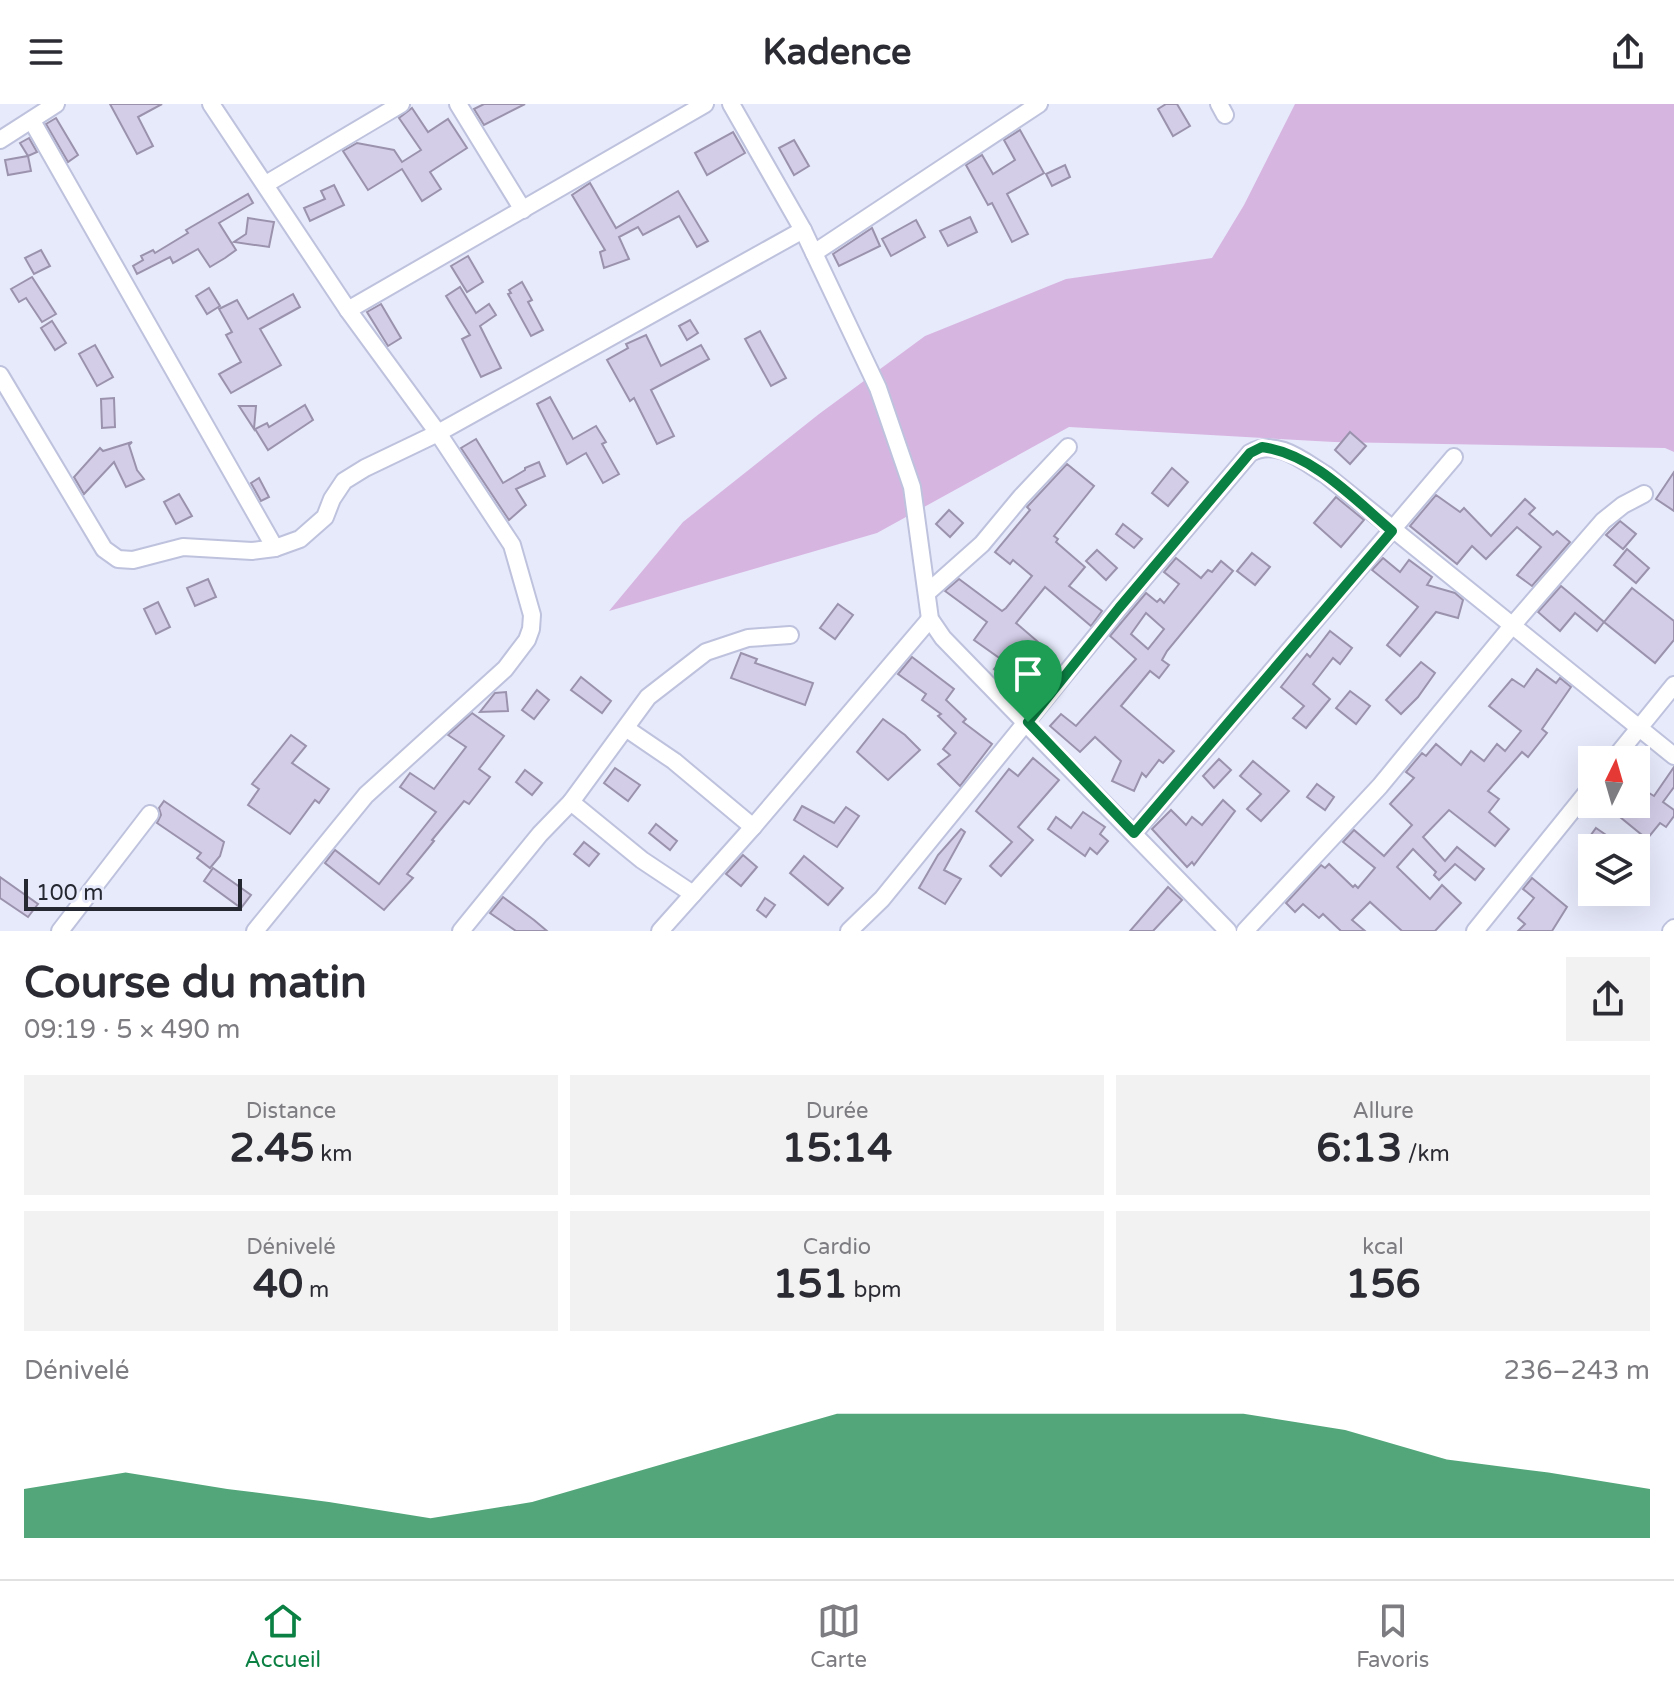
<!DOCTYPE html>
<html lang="fr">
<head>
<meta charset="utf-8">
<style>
	:root { --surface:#fff; --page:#f2f2f3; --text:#2b2b33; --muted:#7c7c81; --line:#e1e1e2; --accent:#0b8043 }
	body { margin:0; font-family:"Varela Round",sans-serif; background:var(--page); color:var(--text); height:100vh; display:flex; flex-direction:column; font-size:30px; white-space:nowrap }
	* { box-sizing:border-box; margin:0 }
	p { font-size:26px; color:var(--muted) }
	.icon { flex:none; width:44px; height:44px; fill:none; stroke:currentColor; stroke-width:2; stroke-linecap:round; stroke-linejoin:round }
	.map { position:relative; height:827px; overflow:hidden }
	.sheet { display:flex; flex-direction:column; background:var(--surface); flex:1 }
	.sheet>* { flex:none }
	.needle { width:52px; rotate:5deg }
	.tools { position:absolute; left:1578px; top:642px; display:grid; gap:16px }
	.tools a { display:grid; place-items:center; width:72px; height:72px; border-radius:0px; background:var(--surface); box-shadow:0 8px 32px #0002; font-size:40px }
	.scale { position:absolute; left:24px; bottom:20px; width:218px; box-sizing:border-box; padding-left:8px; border:4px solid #252731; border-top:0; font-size:22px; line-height:28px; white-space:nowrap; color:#252731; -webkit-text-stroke:6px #e7eafb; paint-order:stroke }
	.pin { position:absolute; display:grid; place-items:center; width:68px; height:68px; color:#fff; margin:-82px -34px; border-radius:50% 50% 50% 0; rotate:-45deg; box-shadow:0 0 8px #0007 }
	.pin .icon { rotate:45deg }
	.round { display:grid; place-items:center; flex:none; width:84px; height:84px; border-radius:0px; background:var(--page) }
	.overview { display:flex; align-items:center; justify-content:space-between; height:136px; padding:0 24px }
	h1 { font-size:44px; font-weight:800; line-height:60px }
	.stats { display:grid; grid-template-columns:repeat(3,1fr); gap:12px; height:136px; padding:8px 24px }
	.stats div { display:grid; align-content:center; border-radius:0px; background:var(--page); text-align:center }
	.stats b { font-size:40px; font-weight:800 }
	.stats small { font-size:22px; font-weight:400 }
	.stats p { font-size:22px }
	.chart { height:224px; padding:16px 24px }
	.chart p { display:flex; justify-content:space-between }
	.chart svg { width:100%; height:144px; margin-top:8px; fill:var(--accent); opacity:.7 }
	header { display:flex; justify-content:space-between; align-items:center; height:104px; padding:0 24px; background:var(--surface); font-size:36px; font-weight:800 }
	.tab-bar { display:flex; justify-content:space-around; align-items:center; height:112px; border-top:2px solid var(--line); background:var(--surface); font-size:22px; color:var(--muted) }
	.tab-bar a { display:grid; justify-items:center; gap:4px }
	.tab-bar .selected { color:var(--accent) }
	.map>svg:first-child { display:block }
	.green { fill:#d7b5e1 }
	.building { fill:#d4cde8; stroke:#9b93ad; stroke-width:2; fill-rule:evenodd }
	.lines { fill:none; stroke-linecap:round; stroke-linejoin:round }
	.street-casing { stroke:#bec2dd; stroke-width:20 }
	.street { stroke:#fff; stroke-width:16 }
	.route-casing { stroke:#fff; stroke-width:16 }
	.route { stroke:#0b8043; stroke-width:10 }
</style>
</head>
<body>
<header><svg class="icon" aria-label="menu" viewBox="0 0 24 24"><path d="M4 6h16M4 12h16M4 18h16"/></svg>Kadence<svg class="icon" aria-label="share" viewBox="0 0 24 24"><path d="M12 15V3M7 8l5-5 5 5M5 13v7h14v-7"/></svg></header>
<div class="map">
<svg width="1674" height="827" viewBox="0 0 1674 827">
	<rect width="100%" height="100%" fill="#e7eafb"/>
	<polygon class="green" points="1295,0 1674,0 1674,348 1665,344 1334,338 1069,323 877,429 609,507 683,418 819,310 925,232 1066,175 1212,154 1244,101"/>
	<g class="building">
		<polygon points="110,0 162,0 138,13 153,42 137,50"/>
		<polygon points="484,0 525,0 484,21 474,5"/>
		<polygon points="1166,0 1177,0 1190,22 1173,32 1158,5"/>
		<polygon points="412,4 428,28 448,15 467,44 430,68 441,85 422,97 402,65 368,86 343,47 357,39 394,46 402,58 421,46 399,14"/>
		<polygon points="56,14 78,51 68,58 46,20"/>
		<polygon points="1020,26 1044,69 1007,90 1028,130 1012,138 992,99 988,101 966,61 982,51 993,70 1015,56 1004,36"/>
		<polygon points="733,28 745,49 707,71 695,49"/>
		<polygon points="29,34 37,48 28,52 20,39"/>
		<polygon points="794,36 809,62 794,71 779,44"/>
		<polygon points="28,52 31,67 8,71 5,56"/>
		<polygon points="1065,61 1070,73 1052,82 1046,70"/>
		<polygon points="590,79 616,124 678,87 708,137 697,143 679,112 643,131 638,123 619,133 629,155 604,164 600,148 605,146 572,91"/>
		<polygon points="334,81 344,101 310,117 304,104 325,95 321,87"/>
		<polygon points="248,90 253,99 219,119 236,146 225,154 210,163 198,145 173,159 170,153 137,170 133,162 143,156 141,152 153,146 155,149 188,129 186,126"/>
		<polygon points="970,113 977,128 948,142 940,127"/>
		<polygon points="248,114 274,118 269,143 234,138 246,130"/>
		<polygon points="916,116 925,133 891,152 882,135"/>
		<polygon points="872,124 880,142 839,162 833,150"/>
		<polygon points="41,146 50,162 34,170 25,154"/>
		<polygon points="468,152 483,178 467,188 451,162"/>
		<polygon points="32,173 56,210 42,218 26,194 19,198 11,185"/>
		<polygon points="522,178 532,196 528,198 543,226 531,232 508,190 511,189 509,186"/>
		<polygon points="460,183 476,209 489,200 496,211 480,222 501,264 481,273 462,235 470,231 446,192"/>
		<polygon points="209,184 220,202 207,210 196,192"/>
		<polygon points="293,190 300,203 260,225 281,261 231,289 219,270 241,258 226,231 232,228 219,205 237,196 248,215"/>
		<polygon points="381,200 401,234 388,242 367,208"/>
		<polygon points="690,216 698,229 687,236 679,222"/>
		<polygon points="52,217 66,239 55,246 41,224"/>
		<polygon points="760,227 786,274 771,282 745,235"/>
		<polygon points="646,231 661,262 701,241 709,255 651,286 674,332 657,340 634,294 630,297 607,256 628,244 626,240"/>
		<polygon points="95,241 113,273 97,282 79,250"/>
		<polygon points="550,293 573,335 596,322 606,338 602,340 619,370 603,379 586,349 567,360 537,300"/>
		<polygon points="114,294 115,323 102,324 101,295"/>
		<polygon points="305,301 313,316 268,346 255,325 267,319 269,323"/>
		<polygon points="239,302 256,302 254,325"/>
		<polygon points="1350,328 1366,342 1350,360 1335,346"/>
		<polygon points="476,335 503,379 525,366 525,364 539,358 545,372 516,385 526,401 509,416 461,344"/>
		<polygon points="132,338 129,341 137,366 144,375 126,383 114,358 84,390 74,373 100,344 103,347"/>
		<polygon points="1067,360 1094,382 1054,432 1058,435 1056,438 1085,463 1069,482 1102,507 1091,522 1045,483 1016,519 1044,543 1025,565 1030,570 1017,583 994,565 1002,556 974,536 987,518 945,487 959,475 1002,507 1006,504 1032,472 1013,456 1010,460 995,448 1030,406 1027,403"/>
		<polygon points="1172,364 1188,378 1168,402 1152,389"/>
		<polygon points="1674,368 1674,407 1656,395"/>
		<polygon points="259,374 269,393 261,397 251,379"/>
		<polygon points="179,390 192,412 176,420 164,398"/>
		<polygon points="1436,391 1460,408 1464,404 1491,432 1525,395 1535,404 1529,410 1553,431 1557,427 1570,438 1532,482 1517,471 1541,443 1517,423 1486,455 1472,442 1457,460 1410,422"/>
		<polygon points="1336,393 1364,416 1341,443 1314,419"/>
		<polygon points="949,406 963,419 950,433 936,420"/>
		<polygon points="1620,417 1636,430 1623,445 1606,431"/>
		<polygon points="1123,420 1142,435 1134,444 1116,430"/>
		<polygon points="1627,445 1649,464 1636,479 1614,461"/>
		<polygon points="1097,446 1117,464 1106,476 1086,457"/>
		<polygon points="1252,449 1270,463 1255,481 1237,467"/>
		<path d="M1176 454 1201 474 1208 466 1212 468 1221 457 1233 467 1167 547 1162 556 1169 561 1159 574 1150 567 1121 602 1174 647 1163 659 1159 656 1146 673 1142 669 1134 687 1112 677 1121 657 1095 633 1080 648 1050 622 1061 610 1076 622 1136 555 1110 532 1146 489 1157 498 1160 495 1164 499 1179 480 1164 468ZM1146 509 1164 525 1148 545 1131 530Z"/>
		<polygon points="1383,454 1400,468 1409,456 1432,473 1427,481 1455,489 1463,496 1458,514 1436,508 1400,552 1387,541 1418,503 1372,466"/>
		<polygon points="208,475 216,493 195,502 187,484"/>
		<polygon points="1561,482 1604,518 1597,527 1575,509 1560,527 1538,508"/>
		<polygon points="1632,484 1674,517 1674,536 1655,559 1604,518"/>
		<polygon points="158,498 170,523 156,530 144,505"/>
		<polygon points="838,500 853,511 835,535 820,524"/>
		<polygon points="1330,527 1352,544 1340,560 1333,554 1313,580 1330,595 1306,624 1293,614 1304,602 1281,583 1307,550 1310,553"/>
		<polygon points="741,549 757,555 755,559 813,579 805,601 731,574"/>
		<polygon points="912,553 954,585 946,596 966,615 963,618 992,640 960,682 938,660 950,651 943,645 956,629 938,612 941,610 922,596 926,590 898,570"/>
		<polygon points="1421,558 1435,569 1418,593 1401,610 1386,596"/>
		<polygon points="1537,565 1556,579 1560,574 1571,583 1542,625 1547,629 1528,653 1522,648 1488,687 1499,695 1489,708 1509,725 1495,742 1449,706 1423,733 1445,757 1457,743 1484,765 1475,776 1455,760 1439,776 1434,771 1436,768 1413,745 1397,763 1430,795 1442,781 1461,799 1435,827 1402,827 1370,798 1352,816 1365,827 1341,827 1323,810 1319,814 1303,800 1295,808 1286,799 1321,761 1325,764 1329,760 1353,783 1355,781 1358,784 1375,764 1343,738 1354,726 1384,752 1412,721 1390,700 1414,674 1406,668 1422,649 1426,652 1436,640 1461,661 1471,647 1484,657 1497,640 1505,647 1521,627 1489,602 1512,575 1524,583"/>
		<polygon points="581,573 611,597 602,609 571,586"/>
		<polygon points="537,586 549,596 534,615 522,606"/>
		<polygon points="1350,587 1370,602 1356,620 1336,604"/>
		<polygon points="506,588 508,607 480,608 495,589"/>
		<polygon points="472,609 504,632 479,665 490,673 469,700 464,697 432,736 434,737 407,770 413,774 384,806 325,759 335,746 379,780 436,708 400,683 410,669 434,685 466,643 448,631"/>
		<polygon points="883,615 905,631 920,646 888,676 857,648"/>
		<polygon points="291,631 306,642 292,659 329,685 319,699 315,696 290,730 248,701 259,685 252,680"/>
		<polygon points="1033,654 1059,676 1018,723 1033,736 1001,772 990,762 1012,738 976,707 1009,665 1018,672"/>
		<polygon points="1219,655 1231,666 1214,684 1203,672"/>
		<polygon points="1253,657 1289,687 1261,717 1247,705 1261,690 1240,672"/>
		<polygon points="1674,663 1674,683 1663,698 1674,706 1674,712 1666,723 1660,719 1647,735 1604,700 1636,700 1636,681 1654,692"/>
		<polygon points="615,664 640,681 628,697 604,679"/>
		<polygon points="525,666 542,679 532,691 516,678"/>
		<polygon points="1317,680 1334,693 1325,706 1307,693"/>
		<polygon points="1223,696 1235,707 1194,761 1192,758 1187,763 1152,725 1171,706 1186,721 1192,713 1202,721"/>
		<polygon points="164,697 224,738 220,752 210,764 197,754 201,749 157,719 161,711 159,704"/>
		<polygon points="802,702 834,719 846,703 859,712 837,743 794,716"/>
		<polygon points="1083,708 1105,723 1100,730 1108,737 1097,750 1090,744 1085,752 1048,725 1056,713 1071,724"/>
		<polygon points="656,720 677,737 670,746 649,729"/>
		<polygon points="1596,724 1625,744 1601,744 1588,735"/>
		<polygon points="961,725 965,728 944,766 961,775 945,800 919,784 938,751"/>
		<polygon points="584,738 599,750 589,762 574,750"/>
		<polygon points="743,751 757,763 741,782 726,770"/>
		<polygon points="804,752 843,784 828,801 790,769"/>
		<polygon points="213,764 251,791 241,804 204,777"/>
		<polygon points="0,773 38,800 28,813 0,794"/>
		<polygon points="1532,774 1567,803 1552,827 1518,827 1525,820 1518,814 1534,794 1523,785"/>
		<polygon points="1168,783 1182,796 1153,827 1130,827"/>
		<polygon points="503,793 534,816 547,827 516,827 490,809"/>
		<polygon points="765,794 775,801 766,813 757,806"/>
	</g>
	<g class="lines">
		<defs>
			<g id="street">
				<polyline points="211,0 348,206 438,329 512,441 532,511 531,525 527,536 505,565 366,691 255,827"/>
				<polyline points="458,0 523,106"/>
				<polyline points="731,0 803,126 878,284 912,383 930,515 943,534 1228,827"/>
				<polyline points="1219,0 1225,11"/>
				<polyline points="32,17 275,444"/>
				<polyline points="0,36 56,0"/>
				<polyline points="266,80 401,0"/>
				<polyline points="814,149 1039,0"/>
				<polyline points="348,206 705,0"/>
				<polyline points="0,271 104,445 118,455 133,456 183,443 252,447 275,444 300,435 325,413 332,395 344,377 365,364 438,329 803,126"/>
				<polyline points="928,488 982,440 1021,393 1068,343"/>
				<polyline points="627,625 674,657 753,723"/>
				<polyline points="1613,656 1674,581"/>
				<polyline points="571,698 642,756 693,790"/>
				<polyline points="1134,729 1454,353"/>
				<polyline points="60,827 150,710"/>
				<polyline points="461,827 540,730 571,698 648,593 706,548 748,534 790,531"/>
				<polyline points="660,827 753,723 930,515"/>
				<path d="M849 827 882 795 1119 504 1250 349C1277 334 1303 357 1326 371L1674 652"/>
				<polyline points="1245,827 1380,682 1511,523 1603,417 1623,401 1644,390"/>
				<polyline points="1475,827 1592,682"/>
				<polyline points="1671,827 1674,824"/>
			</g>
		</defs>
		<use href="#street" class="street-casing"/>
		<use href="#street" class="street"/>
	</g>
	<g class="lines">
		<defs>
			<path id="route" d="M1262 343C1313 350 1354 395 1392 427L1134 729 1028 618 1119 504 1250 349Z"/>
		</defs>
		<use href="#route" class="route-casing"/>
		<use href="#route" class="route"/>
	</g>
</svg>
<div class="tools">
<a><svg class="needle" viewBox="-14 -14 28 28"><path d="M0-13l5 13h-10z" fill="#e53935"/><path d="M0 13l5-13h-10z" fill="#7c7c81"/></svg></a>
<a><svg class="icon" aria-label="layers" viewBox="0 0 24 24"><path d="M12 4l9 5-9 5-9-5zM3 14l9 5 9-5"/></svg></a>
</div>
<div class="scale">100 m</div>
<div class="pin" style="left:1028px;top:618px;background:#1e9e55"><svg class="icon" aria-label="arrive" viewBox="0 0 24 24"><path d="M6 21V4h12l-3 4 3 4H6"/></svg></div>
</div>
<section class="sheet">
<div class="overview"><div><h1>Course du matin</h1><p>09:19 · 5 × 490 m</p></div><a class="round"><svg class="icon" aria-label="share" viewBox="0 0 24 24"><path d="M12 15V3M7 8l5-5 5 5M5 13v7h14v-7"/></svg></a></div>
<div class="stats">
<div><p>Distance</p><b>2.45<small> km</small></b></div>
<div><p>Durée</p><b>15:14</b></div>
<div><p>Allure</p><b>6:13<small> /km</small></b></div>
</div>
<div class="stats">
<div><p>Dénivelé</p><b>40<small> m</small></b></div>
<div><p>Cardio</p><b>151<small> bpm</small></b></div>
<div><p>kcal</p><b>156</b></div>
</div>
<div class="chart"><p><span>Dénivelé</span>236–243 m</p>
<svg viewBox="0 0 160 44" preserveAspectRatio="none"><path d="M0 44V29L10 24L20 29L30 33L40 38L50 33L60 24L70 15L80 6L90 6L100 6L110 6L120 6L130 11L140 20L150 24L160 29V44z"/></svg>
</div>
</section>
<nav class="tab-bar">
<a class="selected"><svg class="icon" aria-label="home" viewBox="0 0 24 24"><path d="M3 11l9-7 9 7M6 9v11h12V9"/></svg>Accueil</a>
<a><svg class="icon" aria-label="map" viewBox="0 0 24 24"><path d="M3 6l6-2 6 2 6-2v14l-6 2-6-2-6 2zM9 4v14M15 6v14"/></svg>Carte</a>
<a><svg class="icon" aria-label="saved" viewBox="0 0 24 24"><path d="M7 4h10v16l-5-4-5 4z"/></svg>Favoris</a>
</nav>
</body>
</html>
